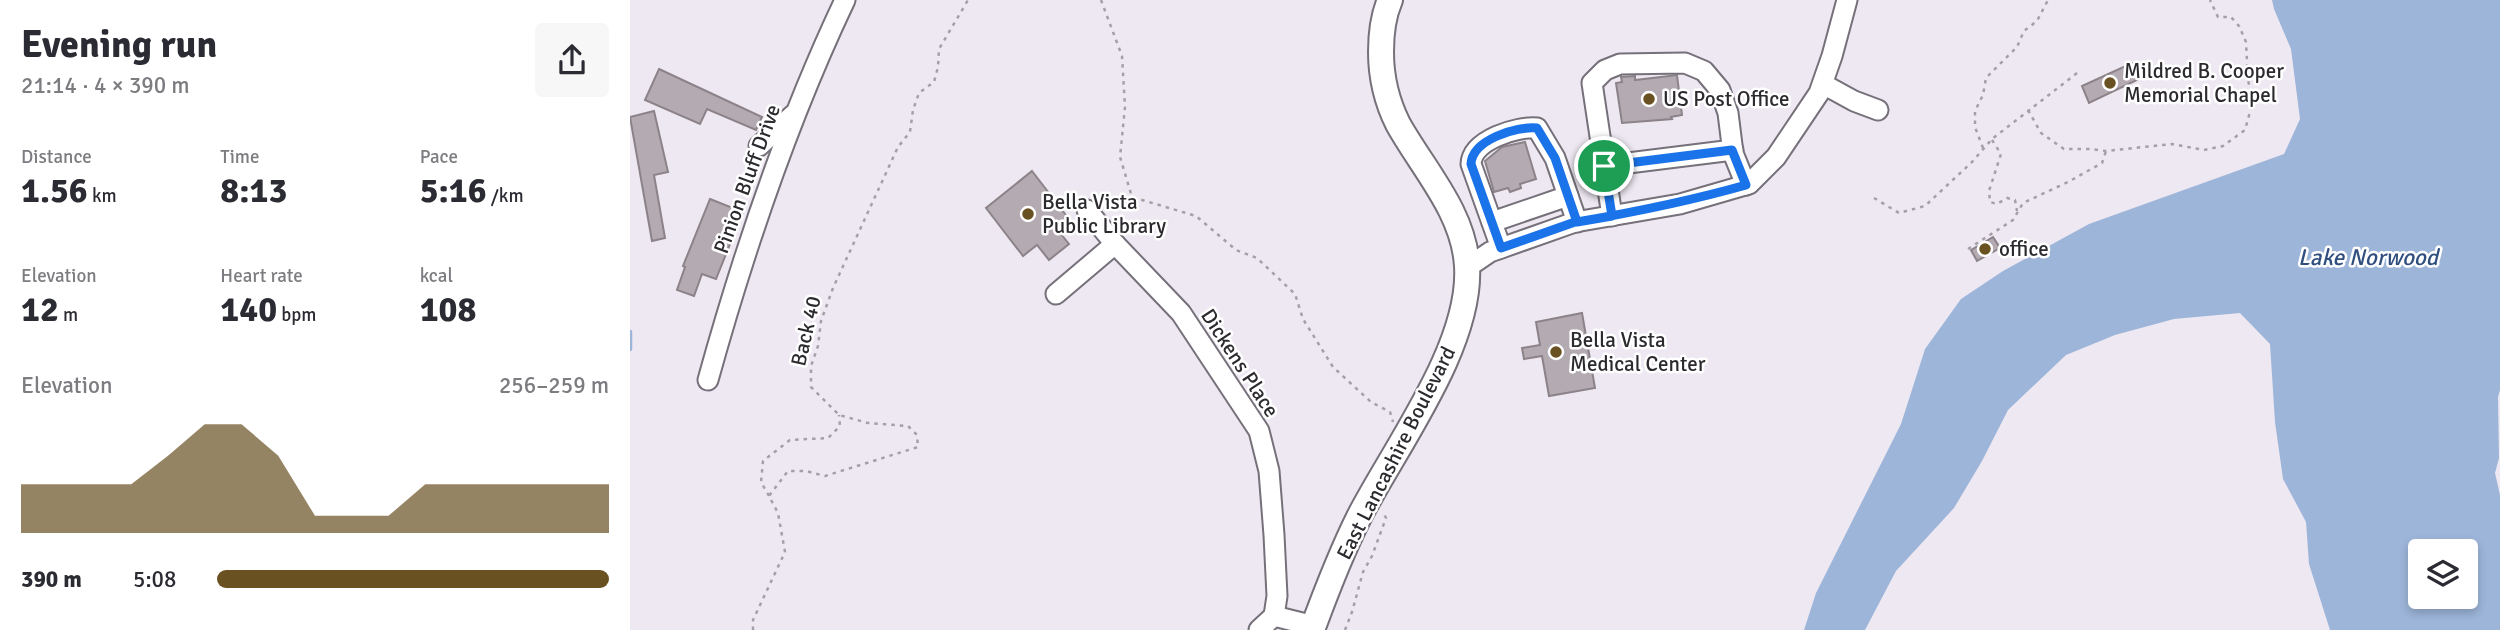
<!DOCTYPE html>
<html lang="en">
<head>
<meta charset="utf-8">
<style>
	:root { --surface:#fff; --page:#f7f7f7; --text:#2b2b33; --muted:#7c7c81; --accent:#695122 }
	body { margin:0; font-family:Signika,sans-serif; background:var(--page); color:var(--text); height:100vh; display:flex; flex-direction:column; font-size:26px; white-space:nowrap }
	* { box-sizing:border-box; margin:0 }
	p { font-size:23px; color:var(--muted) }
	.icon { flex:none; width:38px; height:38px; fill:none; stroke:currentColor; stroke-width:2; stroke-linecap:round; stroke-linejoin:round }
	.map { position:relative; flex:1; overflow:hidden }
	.details { display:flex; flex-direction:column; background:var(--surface); width:630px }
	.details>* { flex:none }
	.controls { position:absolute; left:1778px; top:539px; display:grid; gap:14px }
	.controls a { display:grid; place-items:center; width:70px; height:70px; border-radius:7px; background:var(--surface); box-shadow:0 4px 10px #0003; font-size:35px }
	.pin { position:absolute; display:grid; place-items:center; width:60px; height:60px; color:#fff; margin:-30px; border:4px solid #fff; border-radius:50%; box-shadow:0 2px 7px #0007 }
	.round { display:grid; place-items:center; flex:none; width:74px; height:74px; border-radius:7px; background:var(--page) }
	.overview { display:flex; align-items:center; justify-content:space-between; height:119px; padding:0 21px }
	h1 { font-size:38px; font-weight:700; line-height:52px }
	.metrics { display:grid; grid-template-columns:repeat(3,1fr); gap:10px; height:119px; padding:7px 21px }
	.metrics div { display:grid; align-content:center }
	.metrics b { font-size:35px; font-weight:700 }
	.metrics small { font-size:19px; font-weight:400 }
	.metrics p { font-size:19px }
	.chart { height:196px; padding:14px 21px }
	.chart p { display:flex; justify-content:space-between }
	.chart svg { width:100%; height:126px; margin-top:7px; fill:var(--accent); opacity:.7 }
	ul { padding:0 21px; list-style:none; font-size:23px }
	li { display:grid; grid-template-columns:112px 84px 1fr; align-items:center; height:52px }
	li i { height:18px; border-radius:9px; background:var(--accent) }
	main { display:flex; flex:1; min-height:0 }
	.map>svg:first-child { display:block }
	.water { fill:#9db5d9; fill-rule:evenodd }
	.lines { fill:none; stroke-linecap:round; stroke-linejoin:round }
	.stream { stroke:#9db5d9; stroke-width:4.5 }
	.building { fill:#b4aab1; stroke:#8c8389; stroke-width:2 }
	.minor-casing { stroke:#757079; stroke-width:23 }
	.major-casing { stroke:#757079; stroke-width:28 }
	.path { stroke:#a4a0a7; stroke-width:2.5; stroke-dasharray:3.5 5; stroke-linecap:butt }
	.minor { stroke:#fff; stroke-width:19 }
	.major { stroke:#fff; stroke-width:24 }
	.route-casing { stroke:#fff; stroke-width:14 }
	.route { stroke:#1a73e8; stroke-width:9 }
	.poi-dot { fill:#695122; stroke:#fff; stroke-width:2.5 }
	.labels { text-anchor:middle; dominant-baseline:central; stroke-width:5; stroke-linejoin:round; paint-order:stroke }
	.poi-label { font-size:21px; fill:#2c2a2e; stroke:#fff; text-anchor:start }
	.street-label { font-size:21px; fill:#2c2a2e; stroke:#fff }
	.water-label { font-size:23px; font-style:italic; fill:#304f7f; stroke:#fff }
</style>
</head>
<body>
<main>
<section class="details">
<div class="overview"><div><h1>Evening run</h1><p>21:14 · 4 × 390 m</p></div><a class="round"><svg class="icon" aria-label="share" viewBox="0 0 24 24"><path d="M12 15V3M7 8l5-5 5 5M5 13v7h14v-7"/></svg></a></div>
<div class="metrics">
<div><p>Distance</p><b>1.56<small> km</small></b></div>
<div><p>Time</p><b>8:13</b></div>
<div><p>Pace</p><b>5:16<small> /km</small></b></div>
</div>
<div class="metrics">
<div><p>Elevation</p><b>12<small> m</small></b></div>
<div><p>Heart rate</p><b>140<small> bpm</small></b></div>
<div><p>kcal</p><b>108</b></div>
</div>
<div class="chart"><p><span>Elevation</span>256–259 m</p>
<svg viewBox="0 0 160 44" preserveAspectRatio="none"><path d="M0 44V27L10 27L20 27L30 27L40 17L50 6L60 6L70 17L80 38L90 38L100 38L110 27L120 27L130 27L140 27L150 27L160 27V44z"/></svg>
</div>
<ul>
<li><b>390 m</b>5:08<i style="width:100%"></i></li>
</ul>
</section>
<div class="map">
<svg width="1870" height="630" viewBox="0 0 1870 630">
	<rect width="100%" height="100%" fill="#eee8f2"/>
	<path class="water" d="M1642 0H1870V390L1868 397 1869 458 1865 473 1870 495V630H1700L1679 564 1676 522 1653 479 1645 422 1640 344 1610 313 1544 319 1485 335 1436 355 1378 410 1352 461 1324 508 1266 571 1235 630H1174L1186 593 1271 424 1295 349 1331 299 1373 271 1459 224 1654 154 1670 119 1661 49 1644 9ZM1790 551H1836V597H1790Z"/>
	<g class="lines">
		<polyline class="stream" points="0,332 0,349"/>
	</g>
	<g class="building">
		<polygon points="1502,63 1509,79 1459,103 1452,86"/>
		<polygon points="29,69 132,117 126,130 77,109 70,124 15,100"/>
		<polygon points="1047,75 1052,115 1041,117 1042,119 992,123 986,83 992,82 991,77 1005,76 1005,80"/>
		<polygon points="24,111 38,172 24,175 35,238 22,241 0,117"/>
		<polygon points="895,142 906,179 890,184 891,188 880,192 878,188 864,192 855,161 872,147"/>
		<polygon points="402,171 439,219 427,229 439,244 419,260 407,245 393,256 356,208"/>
		<polygon points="80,199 113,212 86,279 72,274 64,296 47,290 55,267 53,266"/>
		<polygon points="1363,237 1370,248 1347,261 1341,250"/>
		<polygon points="952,313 965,388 919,396 912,356 894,359 892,348 910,345 906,322"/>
	</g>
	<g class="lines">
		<defs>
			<g id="minor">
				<polyline points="1193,84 1224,101 1248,110"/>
				<polyline points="129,146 163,115"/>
				<polyline points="974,166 1103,150"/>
				<polyline points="457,210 485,244 551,313 629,431 639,471 644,535 647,596 644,616"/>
				<polyline points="982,216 962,83 975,70 990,64 1055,63 1074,71 1090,90 1098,113 1103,153 1116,185"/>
				<polyline points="862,222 938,196"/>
				<path d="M871 248 841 164C842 140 887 126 907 128L925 158 947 222"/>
				<polyline points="838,267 860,252 945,222 1050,204 1119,184 1146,157 1189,93 1202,56 1217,0"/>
				<polyline points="426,294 485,244"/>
				<path d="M78 380C114 250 157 122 215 0"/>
				<polyline points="629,630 644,616 684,626"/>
			</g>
			<path id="major" d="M682 630C696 592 711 553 729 517 765 447 842 346 837 266 834 212 793 169 768 124 757 102 751 77 751 52 751 35 753 16 760 0"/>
		</defs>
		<use href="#minor" class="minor-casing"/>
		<use href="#major" class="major-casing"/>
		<g class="path">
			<polyline points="471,0 492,56 495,107 490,157 502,197 566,216 606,250 627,258 665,294 673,319 703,367 741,402 760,412 763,422"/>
			<polyline points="1398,110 1411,133 1434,149 1460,149 1476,151 1542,144 1574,150 1593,146 1615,130 1623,101 1618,80 1616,42 1609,26 1601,17 1588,17 1580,0"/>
			<polyline points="1362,140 1371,154 1359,191 1360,202 1367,204 1377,198 1385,200 1387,211"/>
			<polyline points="1353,148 1345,127 1345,111 1353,95 1356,78 1387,47 1394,31 1407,21 1418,0"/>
			<polyline points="1244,198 1269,213 1295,206 1342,162 1362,139 1451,70"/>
			<polyline points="1338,249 1383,220 1393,203 1438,182 1472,163 1476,151"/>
			<polyline points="139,496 131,482 133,461 160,440 198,438 210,426 209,415"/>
			<polyline points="123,630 123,620 155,552 148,513 139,496 158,471 176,471 195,476 288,447 287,435 278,426 238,423 209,415 181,387 181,366 188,346 191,321 203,288 268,147 280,132 283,110 289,93 304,82 308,67 309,49 338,0"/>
			<polyline points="715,630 722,612 733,572 742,556 756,518 753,512"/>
		</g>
		<use href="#minor" class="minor"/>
		<use href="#major" class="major"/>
	</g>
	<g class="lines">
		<defs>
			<path id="route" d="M974 166 982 216 947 222 925 158 907 128C886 126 842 140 841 164L871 248 945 222H947C1005 212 1060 201 1116 185L1102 150 974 166"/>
		</defs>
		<use href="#route" class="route-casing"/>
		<use href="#route" class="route"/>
	</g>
	<g class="poi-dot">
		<circle cx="1480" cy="83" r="7"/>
		<circle cx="1019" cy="99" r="7"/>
		<circle cx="398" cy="214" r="7"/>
		<circle cx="1355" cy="249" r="7"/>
		<circle cx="926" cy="352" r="7"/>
	</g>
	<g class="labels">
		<g class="poi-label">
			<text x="1494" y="71">Mildred B. Cooper<tspan x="1494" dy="24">Memorial Chapel</tspan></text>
			<text x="1033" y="99">US Post Office</text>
			<text x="412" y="202">Bella Vista<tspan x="412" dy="24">Public Library</tspan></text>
			<text x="1369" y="249">office</text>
			<text x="940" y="340">Bella Vista<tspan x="940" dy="24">Medical Center</tspan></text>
		</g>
		<g class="street-label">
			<text transform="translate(117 179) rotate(-70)">Pinion Bluff Drive</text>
			<text transform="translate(176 331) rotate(-77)">Back 40</text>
			<text transform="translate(610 363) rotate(57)">Dickens Place</text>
			<text transform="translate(766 453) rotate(-63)">East Lancashire Boulevard</text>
		</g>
		<g class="water-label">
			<text x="1738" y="257">Lake Norwood</text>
		</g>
	</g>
</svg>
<div class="controls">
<a><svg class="icon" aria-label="layers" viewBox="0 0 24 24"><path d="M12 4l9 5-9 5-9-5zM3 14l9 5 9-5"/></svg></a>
</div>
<div class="pin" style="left:974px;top:166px;background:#1e9e55"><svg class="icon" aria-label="arrive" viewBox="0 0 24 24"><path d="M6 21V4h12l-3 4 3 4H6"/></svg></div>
</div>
</main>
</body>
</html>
